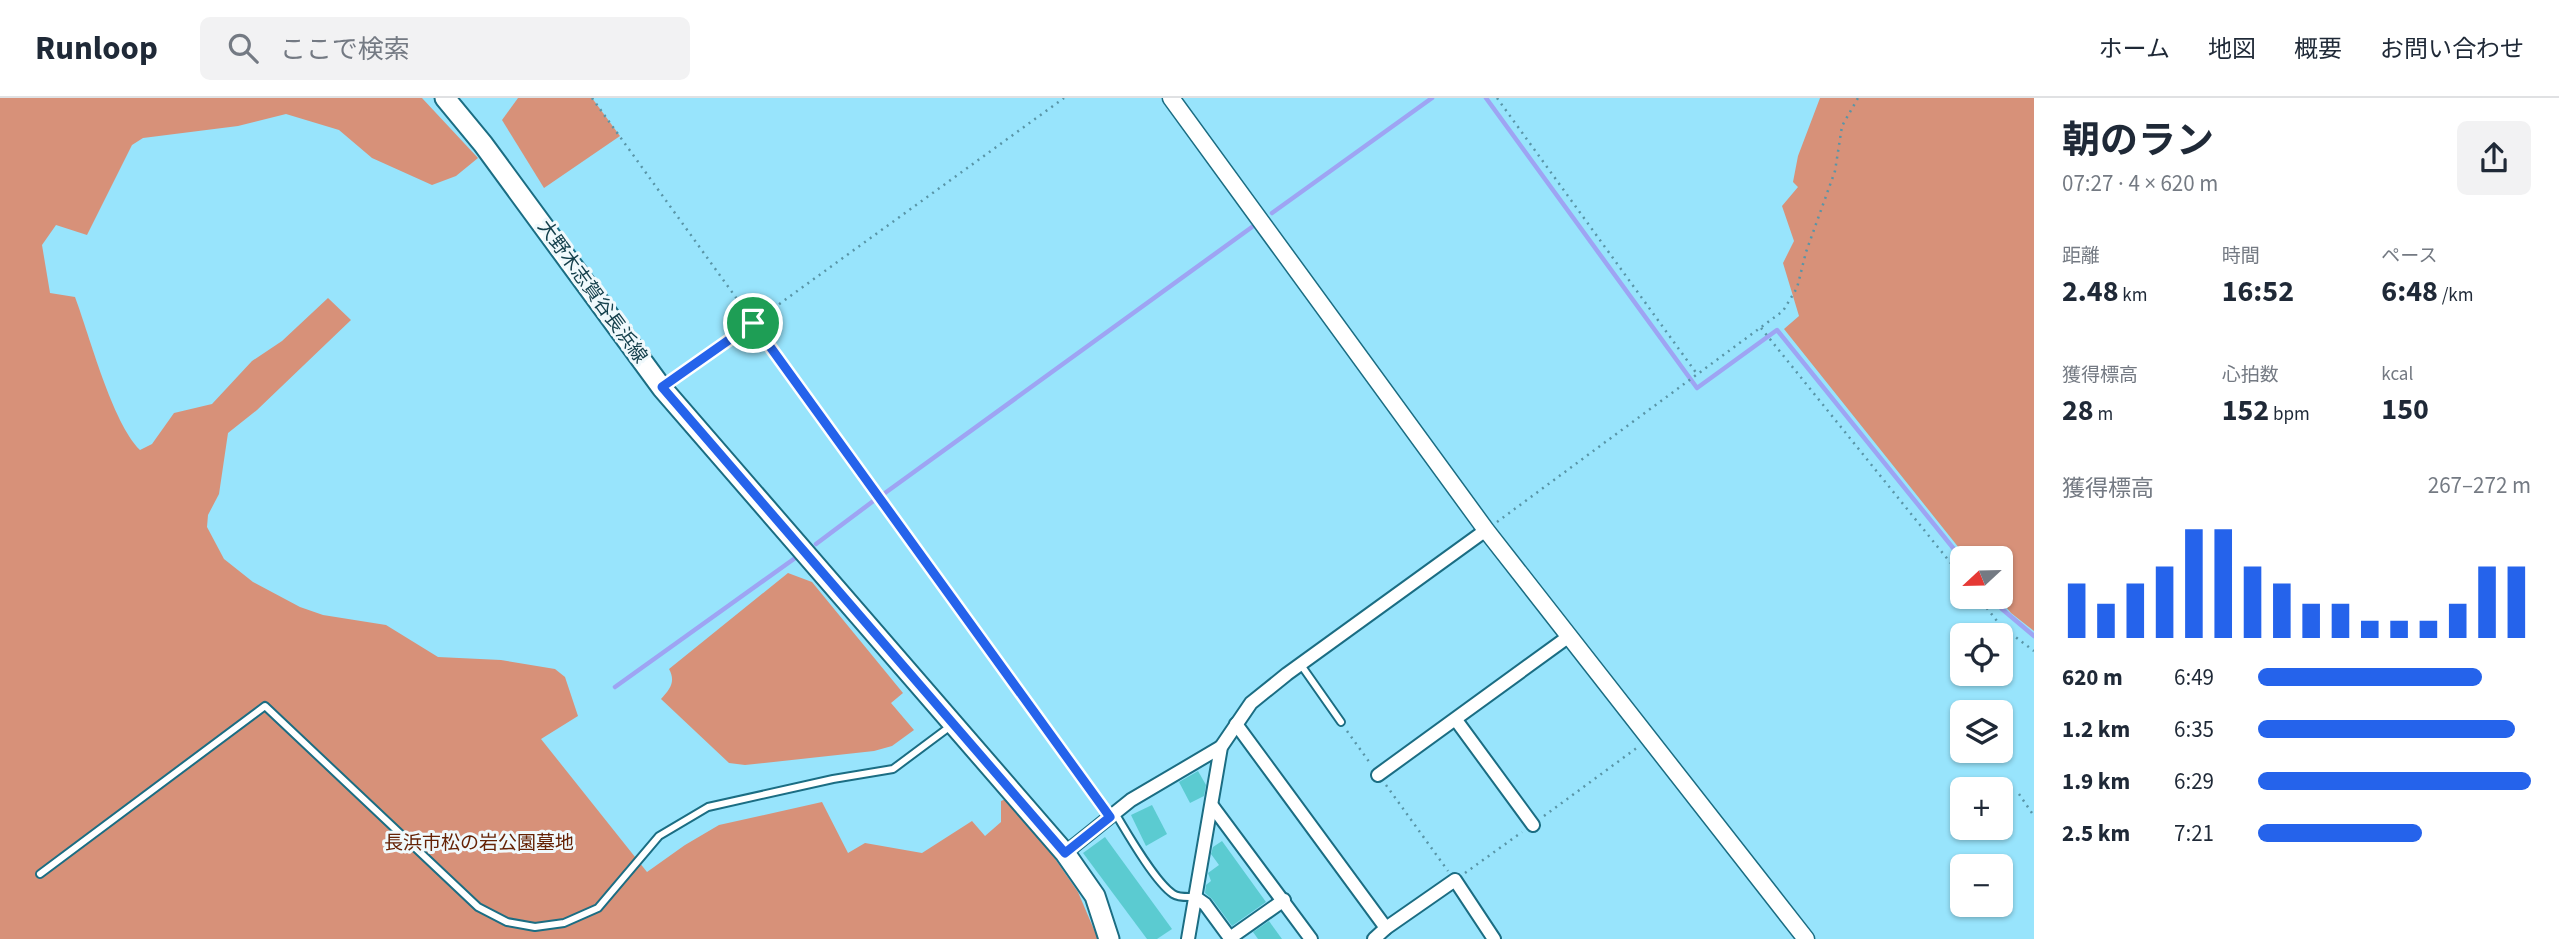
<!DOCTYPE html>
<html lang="ja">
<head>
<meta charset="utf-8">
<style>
	:root { --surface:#fff; --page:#f2f2f3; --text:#1f2937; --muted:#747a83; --line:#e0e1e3; --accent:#2563eb }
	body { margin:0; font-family:"Source Sans 3","Noto Sans JP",sans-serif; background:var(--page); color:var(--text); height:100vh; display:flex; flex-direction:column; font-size:26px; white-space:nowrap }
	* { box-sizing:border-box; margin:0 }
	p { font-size:23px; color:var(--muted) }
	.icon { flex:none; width:38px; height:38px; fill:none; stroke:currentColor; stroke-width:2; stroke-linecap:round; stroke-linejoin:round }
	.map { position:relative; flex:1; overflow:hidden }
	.side { display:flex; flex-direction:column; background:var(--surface); width:525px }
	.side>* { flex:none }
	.needle { width:46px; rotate:248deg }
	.tools { position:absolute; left:1950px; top:448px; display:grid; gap:14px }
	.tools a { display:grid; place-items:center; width:63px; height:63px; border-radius:10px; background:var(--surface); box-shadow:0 2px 5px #0004; font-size:35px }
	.pin { position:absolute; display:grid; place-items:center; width:60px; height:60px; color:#fff; margin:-30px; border:4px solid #fff; border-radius:50%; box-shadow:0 2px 7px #0007 }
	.round { display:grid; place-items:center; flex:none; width:74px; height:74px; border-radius:10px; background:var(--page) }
	.overview { display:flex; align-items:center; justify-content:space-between; height:119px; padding:0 28px }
	h1 { font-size:38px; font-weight:700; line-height:52px }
	.stats { display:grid; grid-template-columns:repeat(3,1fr); gap:10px; height:119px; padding:7px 28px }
	.stats div { display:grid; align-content:center }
	.stats b { font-size:30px; font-weight:700 }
	.stats small { font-size:19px; font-weight:400 }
	.stats p { font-size:19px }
	.chart { height:196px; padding:14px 28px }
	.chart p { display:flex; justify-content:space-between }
	.chart svg { width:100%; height:126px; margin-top:7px; stroke:var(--accent); stroke-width:6 }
	ul { padding:0 28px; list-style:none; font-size:23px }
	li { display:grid; grid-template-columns:112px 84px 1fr; align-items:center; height:52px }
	li i { height:18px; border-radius:9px; background:var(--accent) }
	header { display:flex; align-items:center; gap:42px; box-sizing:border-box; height:98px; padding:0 35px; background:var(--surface); border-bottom:2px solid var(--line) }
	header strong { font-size:33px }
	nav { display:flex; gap:38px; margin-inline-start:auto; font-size:24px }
	.search { width:490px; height:63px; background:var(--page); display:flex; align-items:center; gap:18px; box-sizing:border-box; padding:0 24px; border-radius:10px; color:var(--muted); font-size:26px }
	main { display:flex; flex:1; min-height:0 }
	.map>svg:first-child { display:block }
	.green { fill:#d79179 }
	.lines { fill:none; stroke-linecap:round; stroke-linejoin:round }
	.stream { stroke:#9ea4f3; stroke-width:4.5 }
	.building { fill:#5bcbd1 }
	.service-casing { stroke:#1b6d83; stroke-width:10 }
	.minor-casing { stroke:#1b6d83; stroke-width:16 }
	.tertiary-casing { stroke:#1b6d83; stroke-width:19 }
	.secondary-casing { stroke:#1b6d83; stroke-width:23 }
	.path { stroke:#5995a7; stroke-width:2.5; stroke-dasharray:2 5; stroke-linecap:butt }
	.service { stroke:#fff; stroke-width:6 }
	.minor { stroke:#fff; stroke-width:12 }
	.tertiary { stroke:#fff; stroke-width:16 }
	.secondary { stroke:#fff; stroke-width:19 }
	.route-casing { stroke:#fff; stroke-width:14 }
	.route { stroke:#2563eb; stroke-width:9 }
	.labels { text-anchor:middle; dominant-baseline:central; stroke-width:6; stroke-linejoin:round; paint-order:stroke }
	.street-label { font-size:19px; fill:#15404c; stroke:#f0f9fc }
	.park-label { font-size:19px; fill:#652205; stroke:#f0f9fc }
</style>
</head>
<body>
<header>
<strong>Runloop</strong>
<div class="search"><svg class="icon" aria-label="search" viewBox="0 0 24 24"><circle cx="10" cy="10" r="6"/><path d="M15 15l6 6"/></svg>ここで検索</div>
<nav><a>ホーム</a><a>地図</a><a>概要</a><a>お問い合わせ</a></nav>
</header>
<main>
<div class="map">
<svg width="2034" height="841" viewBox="0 0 2034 841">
	<rect width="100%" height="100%" fill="#98e4fc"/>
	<g class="green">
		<path d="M0 0H422L478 60 456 78 432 87 372 60 339 32 286 16 238 28 143 40 132 47 87 137 56 127 42 147 50 195 75 199C90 239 112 324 140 352L152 346 174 315 212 306 252 263 282 243 328 200 351 222 257 312 228 335 219 396 208 417 207 429 224 461 253 484 300 509 323 517 386 527 438 559 501 562 555 571 565 579 578 618 541 641 647 774 685 747 719 727 822 704 848 755 865 745 922 755 972 723 985 738 1001 724V703L1006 701 1036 733 1078 794 1098 841H0Z"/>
		<polygon points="518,0 592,0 620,38 544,90 502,22"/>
		<polygon points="1820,0 2034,0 2034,533 2011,515 1998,499 2000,499 2000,460 1967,460 1784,231 1799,218 1783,165 1794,143 1782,108 1798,89 1793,84 1798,58"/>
		<path d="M788 475 812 484 903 595 891 605 914 632 892 648 874 653 745 667 729 665 661 601C670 591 676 584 669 571Z"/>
	</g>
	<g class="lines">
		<g class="stream">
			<polyline points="1486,0 1697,290 1777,232 1962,461"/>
			<polyline points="1272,115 1432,0"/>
			<polyline points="885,395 1252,129"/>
			<polyline points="816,446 876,401"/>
			<polyline points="1992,499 2002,511 2034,538"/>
			<polyline points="615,589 798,458"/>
		</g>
	</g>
	<g class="building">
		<polygon points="1198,673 1206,687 1204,698 1190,705 1179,684"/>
		<polygon points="1152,707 1167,736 1146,748 1131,717"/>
		<polygon points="1105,739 1172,831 1157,841 1147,841 1083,755"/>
		<polygon points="1222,743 1266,804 1232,828 1212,801 1205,795 1206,787 1211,783 1208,775 1219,767 1211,756 1213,749"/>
		<polygon points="1269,823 1282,841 1258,841 1253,834"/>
	</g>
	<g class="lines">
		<defs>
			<g id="service">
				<polyline points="1301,567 1341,624"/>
				<path d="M1115 715C1127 735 1155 784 1173 796 1179 800 1188 799 1195 799"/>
				<polyline points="40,776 265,608 478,809 507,824 535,829 564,825 598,810 659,738 708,709 833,681 893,671 952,627"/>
			</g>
			<g id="minor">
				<polyline points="1456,622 1533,727"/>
				<polyline points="1236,626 1386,830"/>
				<polyline points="1378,677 1568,539"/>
				<polyline points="1213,709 1311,841"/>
				<polyline points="1065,755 1131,702 1221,649"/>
				<polyline points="1195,799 1205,806 1230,840 1284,802"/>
				<polyline points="1188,841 1221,649 1251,605 1287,576 1486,432"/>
				<polyline points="1374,841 1386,830 1455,782 1494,841"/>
			</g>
			<polyline id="tertiary" points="1171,0 1486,432 1806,841"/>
			<polyline id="secondary" points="445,0 483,46 662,290 1065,755 1095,798 1109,841"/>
		</defs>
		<use href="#service" class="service-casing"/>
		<use href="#minor" class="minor-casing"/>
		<use href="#tertiary" class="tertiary-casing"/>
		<use href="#secondary" class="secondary-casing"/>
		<g class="path">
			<polyline points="592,0 1102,707"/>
			<polyline points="1497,0 1697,276"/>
			<polyline points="1761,230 1962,479"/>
			<polyline points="677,280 1064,0"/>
			<polyline points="1497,424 1783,213 1797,190 1806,154 1835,73 1842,28 1858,0"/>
			<polyline points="1978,499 2001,528 2034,553"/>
			<polyline points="1347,633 1370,665"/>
			<polyline points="1386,687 1448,773"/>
			<polyline points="2019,696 2034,718"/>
			<polyline points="1544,718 1638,649"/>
			<polyline points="1465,775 1522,734"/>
		</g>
		<use href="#service" class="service"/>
		<use href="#minor" class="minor"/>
		<use href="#tertiary" class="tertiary"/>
		<use href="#secondary" class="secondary"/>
	</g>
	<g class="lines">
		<defs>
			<polygon id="route" points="753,225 1110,719 1065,755 662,289"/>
		</defs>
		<use href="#route" class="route-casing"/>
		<use href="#route" class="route"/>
	</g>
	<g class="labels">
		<g class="street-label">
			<text transform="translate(592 194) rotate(54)">大野木志賀谷長浜線</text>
		</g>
		<g class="park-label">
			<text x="479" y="745">長浜市松の岩公園墓地</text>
		</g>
	</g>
</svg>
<div class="tools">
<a><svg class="needle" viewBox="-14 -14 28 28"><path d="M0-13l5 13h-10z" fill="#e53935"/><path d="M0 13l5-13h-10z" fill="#747a83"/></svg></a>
<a><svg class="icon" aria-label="locate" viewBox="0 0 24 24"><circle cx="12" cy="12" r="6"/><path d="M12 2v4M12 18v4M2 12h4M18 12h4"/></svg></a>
<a><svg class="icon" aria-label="layers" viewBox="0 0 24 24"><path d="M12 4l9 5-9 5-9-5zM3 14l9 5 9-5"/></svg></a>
<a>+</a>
<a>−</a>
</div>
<div class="pin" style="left:753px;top:225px;background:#1e9e55"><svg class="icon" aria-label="arrive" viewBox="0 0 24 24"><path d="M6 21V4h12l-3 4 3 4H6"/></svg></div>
</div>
<section class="side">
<div class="overview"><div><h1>朝のラン</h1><p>07:27 · 4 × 620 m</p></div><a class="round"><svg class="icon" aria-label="share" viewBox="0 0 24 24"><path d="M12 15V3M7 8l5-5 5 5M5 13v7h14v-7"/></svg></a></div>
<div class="stats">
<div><p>距離</p><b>2.48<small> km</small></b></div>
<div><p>時間</p><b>16:52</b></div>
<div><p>ペース</p><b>6:48<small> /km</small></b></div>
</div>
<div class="stats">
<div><p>獲得標高</p><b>28<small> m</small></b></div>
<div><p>心拍数</p><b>152<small> bpm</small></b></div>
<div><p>kcal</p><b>150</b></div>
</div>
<div class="chart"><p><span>獲得標高</span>267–272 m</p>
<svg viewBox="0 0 160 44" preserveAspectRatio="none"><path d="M5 44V25M15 44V32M25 44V25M35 44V19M45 44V6M55 44V6M65 44V19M75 44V25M85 44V32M95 44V32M105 44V38M115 44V38M125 44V38M135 44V32M145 44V19M155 44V19"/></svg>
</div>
<ul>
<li><b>620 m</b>6:49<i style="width:82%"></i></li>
<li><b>1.2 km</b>6:35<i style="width:94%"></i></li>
<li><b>1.9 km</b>6:29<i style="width:100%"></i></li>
<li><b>2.5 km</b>7:21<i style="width:60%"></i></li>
</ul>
</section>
</main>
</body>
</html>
